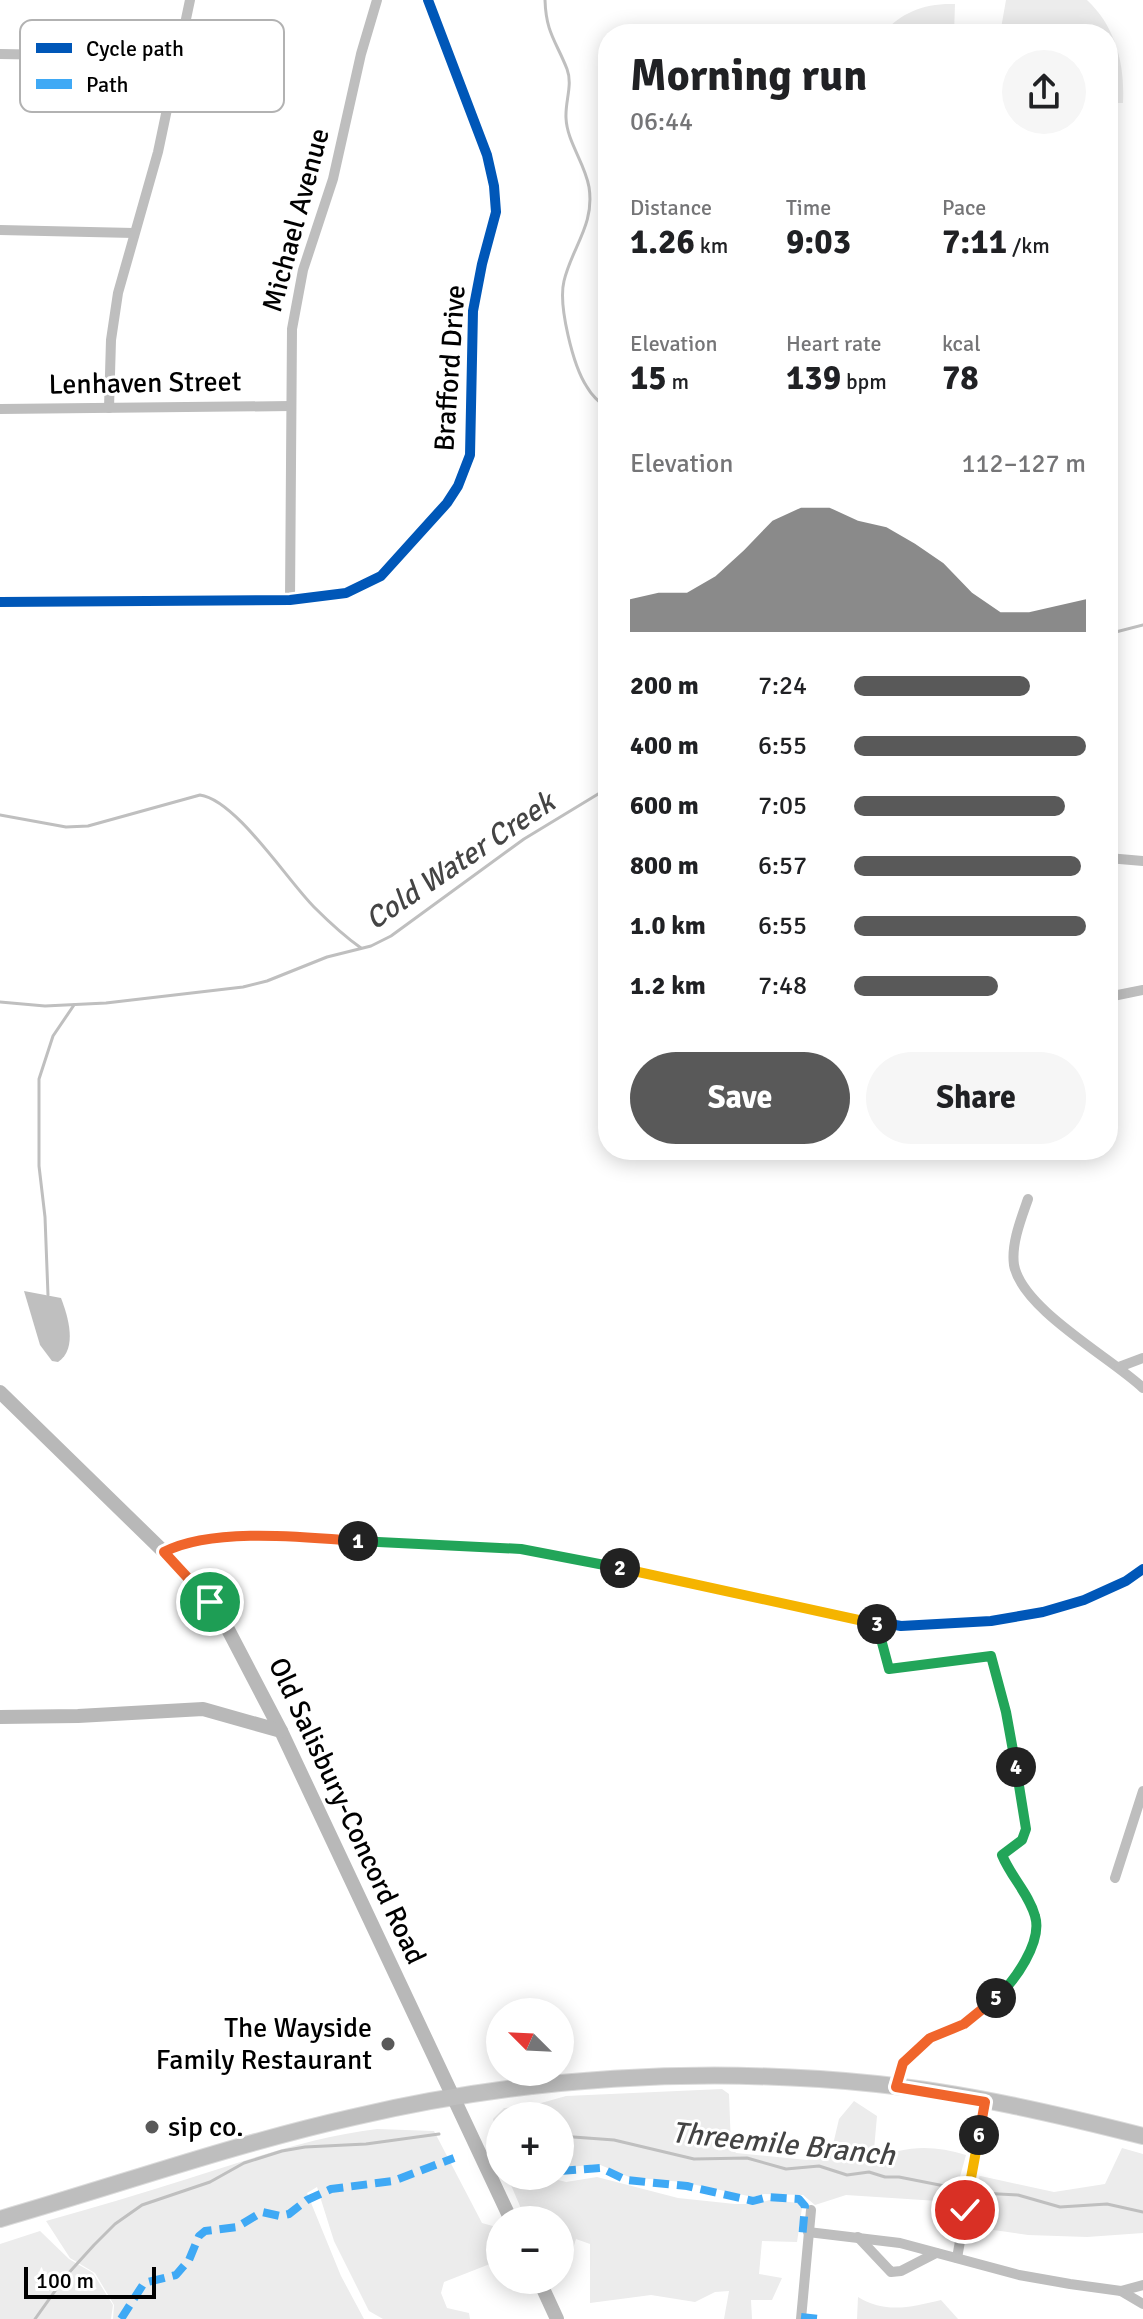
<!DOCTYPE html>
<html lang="en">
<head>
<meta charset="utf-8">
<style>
	:root { --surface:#fff; --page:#f6f6f6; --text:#202124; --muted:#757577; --accent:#595959 }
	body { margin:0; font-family:Signika,sans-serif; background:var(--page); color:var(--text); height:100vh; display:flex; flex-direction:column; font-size:30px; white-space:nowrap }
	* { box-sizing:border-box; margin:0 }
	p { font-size:26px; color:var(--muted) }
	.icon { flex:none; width:44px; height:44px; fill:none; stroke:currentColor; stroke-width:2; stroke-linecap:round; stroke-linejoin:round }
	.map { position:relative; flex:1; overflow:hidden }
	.drawer { position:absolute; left:598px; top:24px; width:520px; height:1136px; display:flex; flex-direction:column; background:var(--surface); border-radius:32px; box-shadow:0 4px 20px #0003 }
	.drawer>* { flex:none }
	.needle { width:52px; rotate:294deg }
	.controls { position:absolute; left:486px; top:1998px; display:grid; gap:16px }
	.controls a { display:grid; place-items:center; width:88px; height:88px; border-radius:50%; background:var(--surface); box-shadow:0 4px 20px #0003; font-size:40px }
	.scale { position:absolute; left:24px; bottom:20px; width:132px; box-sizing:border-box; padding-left:8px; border:4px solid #000; border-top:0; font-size:22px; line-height:28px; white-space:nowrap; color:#000; -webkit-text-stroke:6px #fff; paint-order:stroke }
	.pin { position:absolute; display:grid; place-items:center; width:68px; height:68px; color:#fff; margin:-34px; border:4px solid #fff; border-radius:50%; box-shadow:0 2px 8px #0007 }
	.km { position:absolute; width:40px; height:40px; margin:-20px; border-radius:50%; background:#222; color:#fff; font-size:22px; line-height:40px; text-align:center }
	.round { display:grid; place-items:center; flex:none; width:84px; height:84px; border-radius:42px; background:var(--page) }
	.overview { display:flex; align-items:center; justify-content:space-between; height:136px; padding:0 32px }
	h1 { font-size:44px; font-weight:700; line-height:60px }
	.stats { display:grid; grid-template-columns:repeat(3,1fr); gap:12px; height:136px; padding:8px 32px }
	.stats div { display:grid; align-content:center }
	.stats b { font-size:34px; font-weight:700 }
	.stats small { font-size:22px; font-weight:400 }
	.stats p { font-size:22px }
	.chart { height:224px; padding:16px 32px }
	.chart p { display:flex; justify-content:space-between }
	.chart svg { width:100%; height:144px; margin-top:8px; fill:var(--accent); opacity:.7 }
	.cta { display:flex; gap:16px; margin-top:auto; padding:16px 32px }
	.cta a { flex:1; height:92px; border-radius:48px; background:var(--accent); color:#fff; font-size:32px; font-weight:700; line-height:92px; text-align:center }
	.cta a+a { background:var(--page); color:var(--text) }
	ul { padding:0 32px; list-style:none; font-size:26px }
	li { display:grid; grid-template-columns:128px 96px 1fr; align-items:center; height:60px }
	li i { height:20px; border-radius:10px; background:var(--accent) }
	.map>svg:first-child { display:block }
	.green { fill:#ececec }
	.water { fill:#bfbfbf }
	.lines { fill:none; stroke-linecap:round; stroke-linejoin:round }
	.stream { stroke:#bfbfbf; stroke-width:3 }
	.primary-casing { stroke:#dbdbdb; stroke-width:18 }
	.street { stroke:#bebebe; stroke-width:10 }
	.secondary { stroke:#b8b8b8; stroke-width:14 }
	.primary { stroke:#bebebe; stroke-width:16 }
	.quiet { stroke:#3fa9f5; stroke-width:8; stroke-dasharray:16 8; stroke-linecap:butt }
	.cycleway-casing { stroke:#fff; stroke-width:15 }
	.cycleway { stroke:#0057b8; stroke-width:10 }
	.split-1-casing { stroke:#fff; stroke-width:16 }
	.split-2-casing { stroke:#fff; stroke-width:16 }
	.split-3-casing { stroke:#fff; stroke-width:16 }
	.split-4-casing { stroke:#fff; stroke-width:16 }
	.split-5-casing { stroke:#fff; stroke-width:16 }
	.split-6-casing { stroke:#fff; stroke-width:16 }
	.split-7-casing { stroke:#fff; stroke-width:16 }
	.split-1 { stroke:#f0652b; stroke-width:10 }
	.split-2 { stroke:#22a559; stroke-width:10 }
	.split-3 { stroke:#f5b400; stroke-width:10 }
	.split-4 { stroke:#22a559; stroke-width:10 }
	.split-5 { stroke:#22a559; stroke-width:10 }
	.split-6 { stroke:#f0652b; stroke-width:10 }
	.split-7 { stroke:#f5b400; stroke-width:10 }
	.poi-dot { fill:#595959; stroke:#fff; stroke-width:3 }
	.labels { text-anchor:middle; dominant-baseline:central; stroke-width:6; stroke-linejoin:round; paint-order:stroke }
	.street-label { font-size:28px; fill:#000; stroke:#fff }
	.poi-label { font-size:28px; fill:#000; stroke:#fff; text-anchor:end }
	.water-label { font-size:30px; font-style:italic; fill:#444; stroke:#fff }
	.key { fill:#fff; stroke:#b2b2b2; stroke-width:2 }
	.key-label { font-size:22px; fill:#000 }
</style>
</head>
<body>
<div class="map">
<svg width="1143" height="2319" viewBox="0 0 1143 2319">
	<rect width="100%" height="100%" fill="#fff"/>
	<g class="green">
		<path d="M1006 0H1087C1116 27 1125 65 1123 103H1108V34H1000Z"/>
		<path d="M955 4 954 34H882C902 12 924 3 955 4Z"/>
		<path d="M722 2089 729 2094 731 2146 736 2153 807 2160 832 2149 839 2119 854 2101 877 2116 873 2161C904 2145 933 2145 966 2155L953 2202 846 2195 815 2205 803 2195 764 2194 753 2197 682 2182 629 2177 598 2164 570 2167 560 2165V2116H500V2144L493 2119 504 2108 534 2105 566 2096Z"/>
		<path d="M377 2129 434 2131 482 2223 500 2228V2260L444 2282 441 2293 447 2308 469 2313 470 2319H383L369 2311 334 2241 317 2187 307 2193 341 2276 364 2319H113L114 2305 95 2273 70 2258 46 2221C93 2208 140 2194 187 2179 250 2159 311 2137 377 2129Z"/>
		<polygon points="1122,2148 1143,2154 1143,2233 1087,2237 1028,2235 966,2226 976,2175 1054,2192 1105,2184"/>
		<polygon points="507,2176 543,2176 566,2182 597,2177 678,2198 735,2204 754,2204 770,2200 799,2203 802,2208 797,2242 762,2241 759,2274 782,2278 772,2300 751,2300 752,2319 724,2319 729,2291 715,2292 695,2302 651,2295 590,2303 590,2244 576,2239 567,2268 560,2264 560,2220 526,2220"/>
		<polygon points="40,2231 69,2259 93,2273 113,2305 111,2319 0,2319 0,2244"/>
		<path d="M858 2297C886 2314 911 2307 941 2300L958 2319H857Z"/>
	</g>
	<path class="water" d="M24 1291 61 1298C68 1316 78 1349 58 1362L52 1361 40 1345Z"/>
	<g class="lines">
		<g class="stream">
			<path d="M545 0C546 33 556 41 567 69 573 85 565 101 566 118 567 142 585 163 589 187 595 225 572 247 564 281 558 305 573 366 587 387 592 396 600 403 608 409"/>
			<polyline points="1108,634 1143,625"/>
			<path d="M0 815 66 827 88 826 200 795C236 800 287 880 314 907 329 922 344 936 361 948"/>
			<polyline points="0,1002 45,1006 106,1003 243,987 267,981 327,957 371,946 391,936 524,839 608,788"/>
			<polyline points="48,1295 45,1217 39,1166 39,1079 53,1036 74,1005"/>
			<polyline points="560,2136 614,2140 694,2159 747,2158 786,2169 819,2166 847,2175 869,2172 885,2177 899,2177 980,2193 1018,2195 1060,2207 1107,2204 1143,2212"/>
			<polyline points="35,2319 65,2277 94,2245 115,2224 142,2205 210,2182 244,2163 282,2151 305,2147 366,2144 439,2134"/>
		</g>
		<defs>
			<path id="primary" d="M0 2219C118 2185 234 2144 354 2117 524 2077 703 2066 877 2084 966 2093 1056 2114 1143 2136"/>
		</defs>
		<use href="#primary" class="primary-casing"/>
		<g class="street">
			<polyline points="0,54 178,57"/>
			<polyline points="0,230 134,233"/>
			<polyline points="109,408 111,340 118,293 158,152 190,0"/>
			<polyline points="0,409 291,406"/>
			<polyline points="290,600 292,329 303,270 333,179 361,54 377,0"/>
			<polyline points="0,602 290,600 346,593 381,576 447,503 458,486 470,455 473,311 482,264 496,212 494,186 487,155 428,0"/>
			<polyline points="1108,858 1143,861"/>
			<polyline points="1108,997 1143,990"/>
			<path d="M1028 1199C1021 1219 1011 1244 1014 1265 1022 1309 1110 1357 1143 1388"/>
			<polyline points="1119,1367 1143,1358"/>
			<path d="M164 1552C222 1522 361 1541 428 1546 459 1548 490 1548 521 1549L550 1553 816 1611 901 1626 991 1621 1043 1612 1084 1600 1126 1581 1143 1569"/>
			<polyline points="877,1623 889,1669 991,1656 1006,1712 1026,1829 1022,1840 1002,1855 1037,1919 1031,1948 1012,1984 964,2024 930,2038 903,2063 896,2087"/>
			<polyline points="1115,1878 1143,1791"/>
			<polyline points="808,2232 900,2243 1019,2275 1070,2284 1121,2291 1143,2285"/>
			<polyline points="858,2237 891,2272 901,2271 936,2253"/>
			<polyline points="957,2258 985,2102"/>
			<polyline points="1121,2291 1143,2304"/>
			<polyline points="801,2319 811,2210"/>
		</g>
		<g class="secondary">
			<polyline points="0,1392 164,1552 222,1618 281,1731 511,2220"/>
			<polyline points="0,1717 78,1716 203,1709 281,1731"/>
			<polyline points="539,2280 557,2319"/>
		</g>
		<use href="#primary" class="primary"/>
		<g class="quiet">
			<polyline points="560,2171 601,2168 626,2180 687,2186 753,2201 768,2197 799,2199 805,2206 802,2239"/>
			<polyline points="801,2317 820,2319"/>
			<polyline points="121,2319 144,2283 176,2275 189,2260 199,2236 205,2231 237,2227 262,2212 280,2216 289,2214 307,2200 331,2189 393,2181 454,2158"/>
		</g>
		<defs>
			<g id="cycleway">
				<polyline points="0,602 290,600 346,593 381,576 447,503 458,486 470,455 473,311 482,264 496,212 494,186 487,155 428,0"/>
				<path d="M164 1552C222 1522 361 1541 428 1546 459 1548 490 1548 521 1549L550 1553 816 1611 901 1626 991 1621 1043 1612 1084 1600 1126 1581 1143 1569"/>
				<polyline points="877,1623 889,1669 991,1656 1006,1712 1026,1829 1022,1840 1002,1855 1037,1919 1031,1948 1012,1984 964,2024 930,2038 903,2063 896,2087"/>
			</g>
		</defs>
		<use href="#cycleway" class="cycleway-casing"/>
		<use href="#cycleway" class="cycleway"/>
	</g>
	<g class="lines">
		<defs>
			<path id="split-1" d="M210 1602 164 1552C212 1527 305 1537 358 1541"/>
			<polyline id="split-2" points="358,1541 521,1549 620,1568"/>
			<polyline id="split-3" points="620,1568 877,1624"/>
			<polyline id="split-4" points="877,1624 889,1669 991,1656 1006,1712 1016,1767"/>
			<path id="split-5" d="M996 1998C1014 1982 1043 1942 1035 1916 1029 1894 1011 1877 1002 1855L1022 1840 1026 1829 1016 1767"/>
			<polyline id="split-6" points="979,2135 985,2102 896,2087 903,2063 930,2038 964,2024 996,1998"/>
			<polyline id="split-7" points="965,2210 979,2135"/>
		</defs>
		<use href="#split-1" class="split-1-casing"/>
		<use href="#split-2" class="split-2-casing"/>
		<use href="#split-3" class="split-3-casing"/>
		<use href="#split-4" class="split-4-casing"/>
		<use href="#split-5" class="split-5-casing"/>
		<use href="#split-6" class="split-6-casing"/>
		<use href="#split-7" class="split-7-casing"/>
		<use href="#split-1" class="split-1"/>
		<use href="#split-2" class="split-2"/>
		<use href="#split-3" class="split-3"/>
		<use href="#split-4" class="split-4"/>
		<use href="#split-5" class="split-5"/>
		<use href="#split-6" class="split-6"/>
		<use href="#split-7" class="split-7"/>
	</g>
	<g class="poi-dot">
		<circle cx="388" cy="2044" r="8"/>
		<circle cx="152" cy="2127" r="8"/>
	</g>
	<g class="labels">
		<g class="street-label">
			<text transform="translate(296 220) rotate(-75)">Michael Avenue</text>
			<text transform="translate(450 368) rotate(-86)">Brafford Drive</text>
			<text transform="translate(145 383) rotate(-1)">Lenhaven Street</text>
			<text transform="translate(347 1811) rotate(65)">Old Salisbury-Concord Road</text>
		</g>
		<g class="poi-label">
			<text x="372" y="2028">The Wayside<tspan x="372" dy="32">Family Restaurant</tspan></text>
			<text x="168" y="2127" text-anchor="start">sip co.</text>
		</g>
		<g class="water-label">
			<text transform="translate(460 861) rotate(-34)">Cold Water Creek</text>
			<text transform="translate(783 2144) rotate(6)">Threemile Branch</text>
		</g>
	</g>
	<rect x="20" y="20" width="264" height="92" rx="12" class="key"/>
	<rect x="36" y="43" width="36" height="10" fill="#0057b8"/>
	<rect x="36" y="79" width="36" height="10" fill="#3fa9f5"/>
	<g class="key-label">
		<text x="86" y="56">Cycle path</text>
		<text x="86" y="92">Path</text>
	</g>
</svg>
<div class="controls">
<a><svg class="needle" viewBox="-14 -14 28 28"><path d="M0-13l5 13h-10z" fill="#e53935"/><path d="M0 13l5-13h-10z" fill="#757577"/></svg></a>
<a>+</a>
<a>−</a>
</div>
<div class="scale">100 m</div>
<div class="pin" style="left:210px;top:1602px;background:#1e9e55"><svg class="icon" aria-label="arrive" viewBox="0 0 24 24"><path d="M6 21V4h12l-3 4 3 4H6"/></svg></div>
<div class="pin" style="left:965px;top:2210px;background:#d93025"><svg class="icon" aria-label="check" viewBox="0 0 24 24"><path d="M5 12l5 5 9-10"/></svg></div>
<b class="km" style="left:358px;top:1541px">1</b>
<b class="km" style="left:620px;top:1568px">2</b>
<b class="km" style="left:877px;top:1624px">3</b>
<b class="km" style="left:1016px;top:1767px">4</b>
<b class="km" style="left:996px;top:1998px">5</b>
<b class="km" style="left:979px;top:2135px">6</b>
<section class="drawer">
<div class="overview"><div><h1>Morning run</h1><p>06:44</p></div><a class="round"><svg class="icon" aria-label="share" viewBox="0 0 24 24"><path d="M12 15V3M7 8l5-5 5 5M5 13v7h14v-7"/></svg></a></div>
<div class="stats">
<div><p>Distance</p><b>1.26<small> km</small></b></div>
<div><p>Time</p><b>9:03</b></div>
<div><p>Pace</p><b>7:11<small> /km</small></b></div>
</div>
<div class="stats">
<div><p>Elevation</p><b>15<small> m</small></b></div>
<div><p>Heart rate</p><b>139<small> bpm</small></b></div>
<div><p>kcal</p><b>78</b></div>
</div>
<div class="chart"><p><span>Elevation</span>112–127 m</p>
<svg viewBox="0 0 160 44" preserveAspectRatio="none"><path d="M0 44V34L10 32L20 32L30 27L40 19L50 10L60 6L70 6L80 10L90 12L100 17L110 23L120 32L130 38L140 38L150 36L160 34V44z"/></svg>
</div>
<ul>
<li><b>200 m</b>7:24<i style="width:76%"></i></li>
<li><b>400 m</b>6:55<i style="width:100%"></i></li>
<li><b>600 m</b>7:05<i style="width:91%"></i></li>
<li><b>800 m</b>6:57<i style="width:98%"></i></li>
<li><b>1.0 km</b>6:55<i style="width:100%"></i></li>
<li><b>1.2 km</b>7:48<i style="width:62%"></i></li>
</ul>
<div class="cta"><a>Save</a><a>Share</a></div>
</section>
</div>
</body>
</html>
